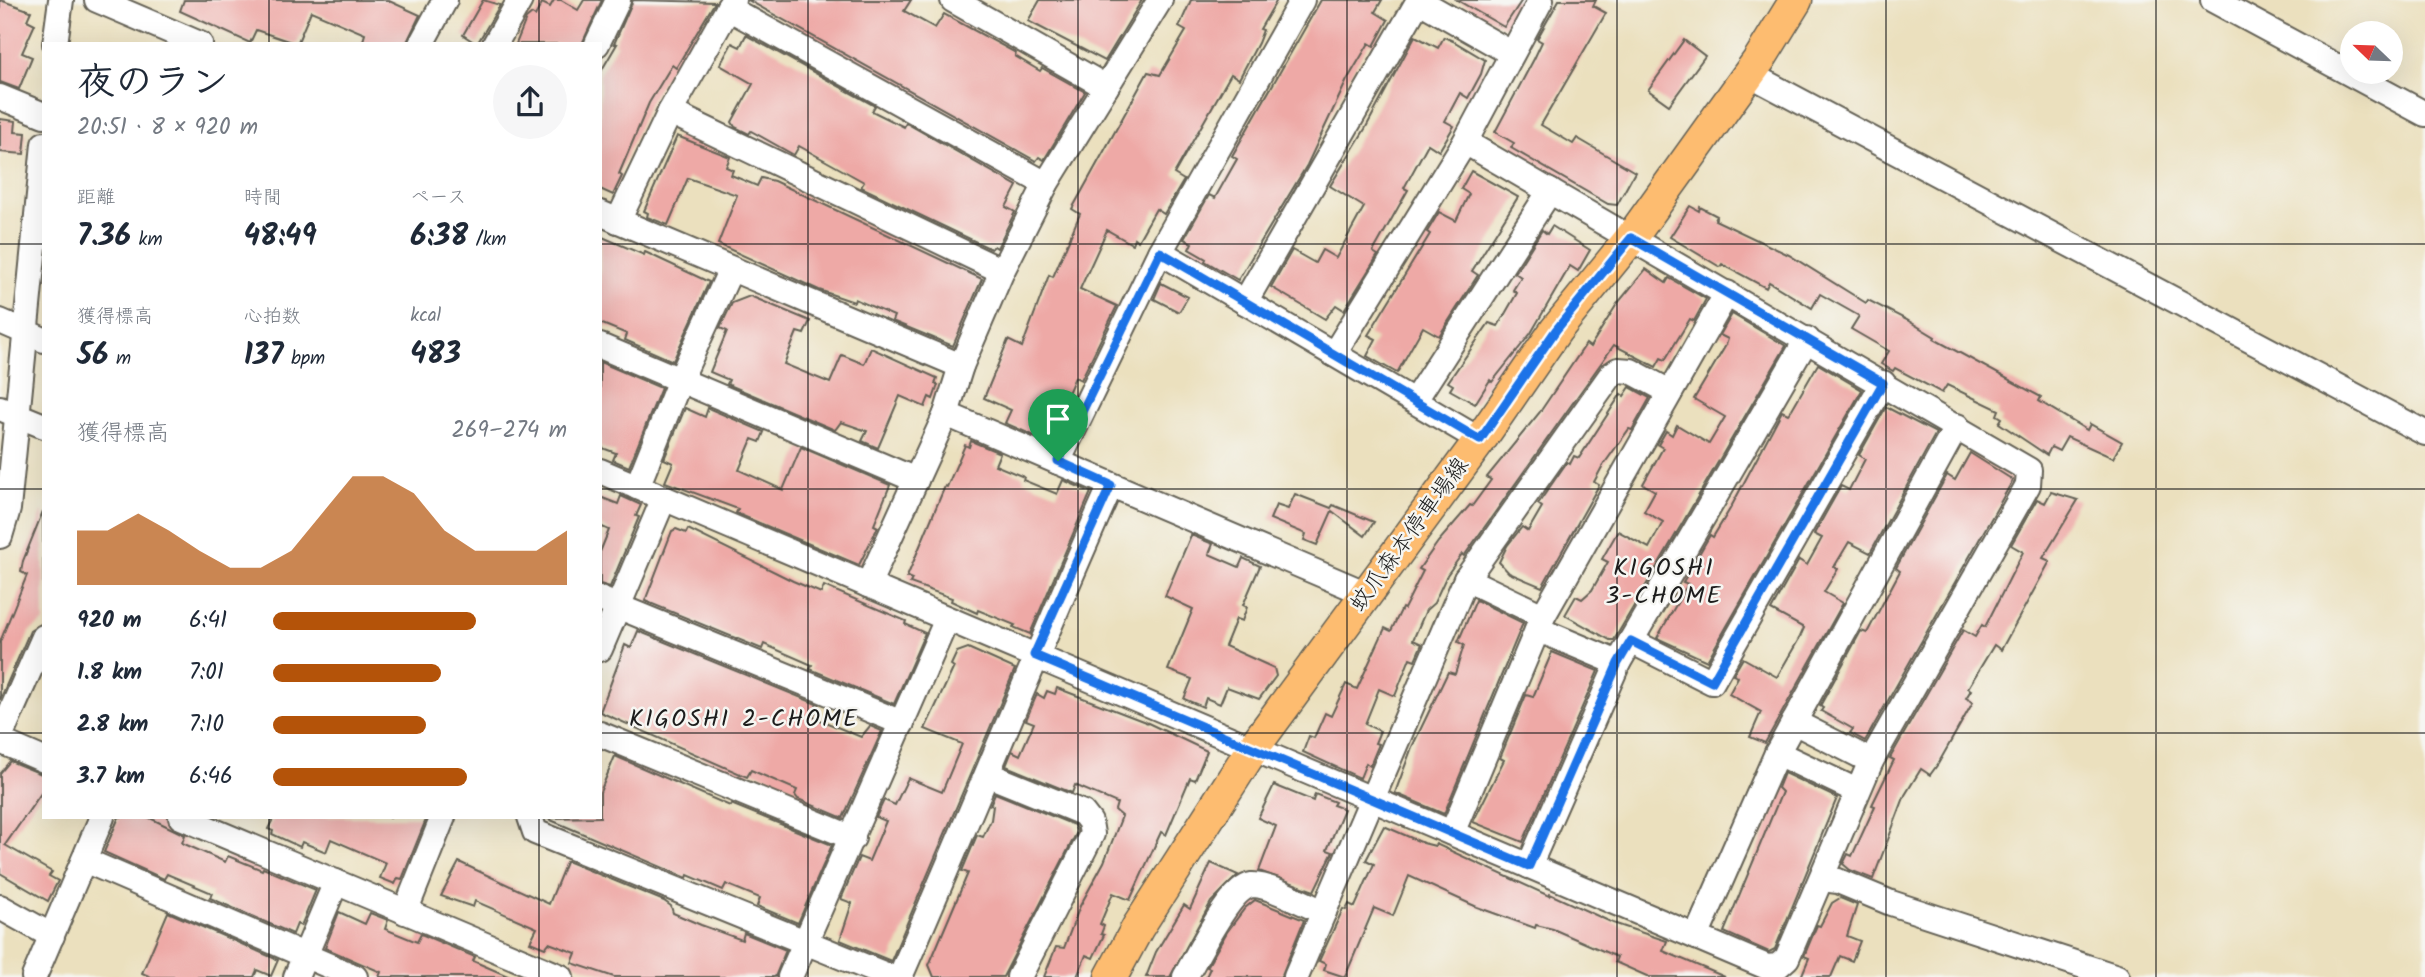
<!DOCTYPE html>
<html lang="ja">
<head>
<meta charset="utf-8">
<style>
	:root { --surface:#fff; --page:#f6f6f7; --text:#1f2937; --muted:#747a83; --accent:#b45309 }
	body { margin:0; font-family:Kalam,"Klee One",sans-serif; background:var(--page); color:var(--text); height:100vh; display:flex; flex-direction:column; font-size:26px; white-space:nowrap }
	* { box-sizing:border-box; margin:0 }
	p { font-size:23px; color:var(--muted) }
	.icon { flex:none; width:38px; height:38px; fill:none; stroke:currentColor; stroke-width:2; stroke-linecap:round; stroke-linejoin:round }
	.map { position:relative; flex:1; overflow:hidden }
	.side { position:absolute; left:42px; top:42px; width:560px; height:777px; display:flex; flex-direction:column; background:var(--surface); border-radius:0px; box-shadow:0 7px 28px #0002 }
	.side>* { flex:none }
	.needle { width:46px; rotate:293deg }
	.controls { position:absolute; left:2340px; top:21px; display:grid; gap:14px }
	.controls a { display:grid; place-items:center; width:63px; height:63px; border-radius:50%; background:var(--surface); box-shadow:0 7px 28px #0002; font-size:35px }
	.pin { position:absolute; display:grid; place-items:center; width:60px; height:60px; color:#fff; margin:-72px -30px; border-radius:50% 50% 50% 0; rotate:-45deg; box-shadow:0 0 7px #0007 }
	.pin .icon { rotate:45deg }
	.round { display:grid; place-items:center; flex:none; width:74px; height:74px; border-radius:37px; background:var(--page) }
	.headline { display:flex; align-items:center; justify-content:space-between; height:119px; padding:0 35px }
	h1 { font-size:38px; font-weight:800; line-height:52px }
	.stats { display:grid; grid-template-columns:repeat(3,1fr); gap:10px; height:119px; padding:7px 35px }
	.stats div { display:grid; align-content:center }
	.stats b { font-size:30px; font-weight:800 }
	.stats small { font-size:19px; font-weight:400 }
	.stats p { font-size:19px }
	.chart { height:196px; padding:14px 35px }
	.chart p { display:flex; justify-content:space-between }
	.chart svg { width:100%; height:126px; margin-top:7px; fill:var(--accent); opacity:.7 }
	ul { padding:0 35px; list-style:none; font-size:23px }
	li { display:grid; grid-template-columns:112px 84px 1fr; align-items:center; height:52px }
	li i { height:18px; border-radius:9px; background:var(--accent) }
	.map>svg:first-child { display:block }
	.building { fill:#eea9a6 }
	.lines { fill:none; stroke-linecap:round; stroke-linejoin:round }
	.minor-casing { stroke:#646155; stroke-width:28 }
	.major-casing { stroke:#646155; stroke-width:35 }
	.minor { stroke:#fff; stroke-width:24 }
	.major { stroke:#fdbc70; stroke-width:32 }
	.route-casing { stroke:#fff; stroke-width:14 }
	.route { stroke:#1a73e8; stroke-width:9 }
	.grid { fill:none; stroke:#1c1c1c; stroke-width:2; stroke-opacity:0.55 }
	.labels { text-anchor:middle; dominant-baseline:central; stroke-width:5; stroke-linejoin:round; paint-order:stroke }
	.street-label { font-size:23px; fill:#1c1c1c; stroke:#f6f6f2 }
	.neighbourhood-label { font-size:24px; letter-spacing:2px; fill:#1c1c1c; stroke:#f6f6f2 }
</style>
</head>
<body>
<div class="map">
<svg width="2425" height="977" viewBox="0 0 2425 977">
	<rect width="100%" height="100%" fill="#f6f6f2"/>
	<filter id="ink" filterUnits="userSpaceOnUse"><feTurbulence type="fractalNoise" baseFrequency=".0143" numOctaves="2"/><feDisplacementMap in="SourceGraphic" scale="14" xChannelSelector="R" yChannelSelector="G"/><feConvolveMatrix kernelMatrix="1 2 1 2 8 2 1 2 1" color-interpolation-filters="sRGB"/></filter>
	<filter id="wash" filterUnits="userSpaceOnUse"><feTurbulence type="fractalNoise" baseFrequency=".00686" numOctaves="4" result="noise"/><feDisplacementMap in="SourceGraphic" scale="28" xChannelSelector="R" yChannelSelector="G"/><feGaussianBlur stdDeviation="1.57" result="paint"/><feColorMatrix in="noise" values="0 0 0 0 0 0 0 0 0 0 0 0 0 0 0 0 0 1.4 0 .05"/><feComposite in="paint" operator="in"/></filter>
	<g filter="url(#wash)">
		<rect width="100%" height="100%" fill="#ebe0be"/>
		<g id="blocks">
			<g class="building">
				<polygon points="0,0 31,11 27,20 35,24 22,53 32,57 19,89 0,82"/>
				<polygon points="184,0 387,0 420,15 406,44 362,44 365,34 311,11 297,44 256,30 250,43 180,11"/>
				<polygon points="483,0 500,5 477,44 463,35"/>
				<polygon points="554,0 561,0 578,10 584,0 602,0 582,44 516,44 526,19 532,14 535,16 542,3 550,7"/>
				<polygon points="633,0 715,2 676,68 672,65 649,103 619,174 622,176 613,195 600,189 600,73 617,44 614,44"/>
				<polygon points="748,0 911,0 904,11 935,28 944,14 1016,53 1015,56 1040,71 1042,68 1085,92 1044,160 1039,157 1036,161"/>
				<polygon points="1040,0 1142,0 1105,61 1028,21"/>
				<polygon points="1191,0 1277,0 1260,29 1263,30 1258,43 1239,79 1231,74 1174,174 1184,180 1164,214 1156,209 1138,241 1134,238 1132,244 1107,230 1080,289 1117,306 1081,380 1075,377 1061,409 1066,412 1051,443 1005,423 1011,410 984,398 1008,340 1022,347 1049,275 1053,277 1080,214 1072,209 1148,72 1160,75 1186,31 1179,27"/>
				<polygon points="1321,0 1382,0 1375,12 1388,20 1374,46 1369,43 1347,80 1307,165 1238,280 1205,261 1206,259 1189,249 1192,243 1184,239 1209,195 1215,198 1237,159 1232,156"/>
				<polygon points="1457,0 1522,0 1504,27"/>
				<polygon points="1559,0 1596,0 1593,6 1606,13 1541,125 1573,144 1577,138 1635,172 1617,205 1608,204 1511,148 1514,143 1495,132 1534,59 1542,42 1537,39"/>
				<polygon points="746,35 875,106 872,111 904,127 906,123 1017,186 1006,207 1015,212 997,248 994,246 991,249 861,187 864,182 799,146 794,155 751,131 749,134 735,127 732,122 753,84 720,65 732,43 740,47"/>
				<polygon points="1415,36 1438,48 1444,37 1453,41 1485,60 1481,74 1468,98 1460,93 1445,121 1454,126 1439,151 1428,144 1404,188 1408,190 1373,252 1378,255 1344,310 1336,305 1325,319 1271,287 1292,250 1315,263 1322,250 1336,258 1364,207 1330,186 1365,129"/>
				<polygon points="1684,40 1705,56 1669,105 1648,90"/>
				<polygon points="0,119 16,121 15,132 26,133 24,154 0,152"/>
				<polygon points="677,136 730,157 726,167 733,170 731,175 757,186 761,178 774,181 982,279 953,346 892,321 894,316 855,299 854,302 819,290 718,244 737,195 688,178 668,225 647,217 648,213 644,211"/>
				<polygon points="1471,171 1518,197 1472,271 1478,275 1439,336 1423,327 1397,373 1367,356 1376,339 1368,335 1430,234 1427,232 1439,212 1456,221 1469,194 1461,189"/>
				<polygon points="1690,206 1699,211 1700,207 1717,216 1715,220 1789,255 1866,303 1868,300 1907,320 1935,337 1934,339 2041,397 2039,401 2087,430 2090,424 2122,442 2113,458 2067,437 2059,451 2051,447 2047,455 1999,423 2002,418 1997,415 1999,410 1947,385 1942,393 1895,368 1893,371 1881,364 1889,351 1851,329 1859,316 1820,294 1812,308 1769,282 1766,288 1722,264 1720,267 1670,237"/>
				<polygon points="1552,226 1590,250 1578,271 1570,266 1531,333 1492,382 1490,380 1475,404 1450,390 1453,385 1448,382 1489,323 1498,326 1517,293 1513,290 1521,277 1515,273 1542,230 1547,234"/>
				<polygon points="600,236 644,255 645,252 709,282 673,361 625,340 627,334 600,323"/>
				<polygon points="1646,269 1666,283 1669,278 1706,299 1694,321 1690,319 1665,360 1661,358 1656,367 1614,345 1464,556 1462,554 1447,575 1434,603 1426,610 1413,640 1422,644 1415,660 1410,658 1395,696 1379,689 1365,724 1380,731 1375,743 1379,744 1370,766 1366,763 1360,778 1303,752 1309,736 1314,738 1325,713 1331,716 1346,684 1357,689 1385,628 1391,631 1402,608 1404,609 1423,571 1419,569 1438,542 1470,505 1472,506 1491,480 1487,477 1540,412 1586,344 1590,347 1617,304"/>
				<polygon points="1161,283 1188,297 1179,312 1154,299"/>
				<polygon points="750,296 810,321 804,334 797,332 784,364 830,383 842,355 864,364 871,348 937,378 935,384 938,385 933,399 929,397 925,407 900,396 878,448 862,441 867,431 841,422 835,430 727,384 729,380 710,372 727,331 720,328 732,303"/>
				<polygon points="1732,314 1786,346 1614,640 1610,640 1565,615 1576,596 1582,599 1592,590 1608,562 1602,559 1618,531 1649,548 1663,522 1644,511 1655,491 1643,484 1663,448 1658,445 1666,431 1672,435 1677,425 1709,444 1725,417 1694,399 1726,345 1728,339 1720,335"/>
				<polygon points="600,362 661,388 629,467 613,460 616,453 600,447"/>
				<polygon points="1818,364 1862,390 1707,661 1657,638 1688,584 1683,582 1710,535 1713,537 1730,509 1782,411 1788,414 1792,409"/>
				<polygon points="1630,387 1650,398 1632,430 1629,429 1602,467 1594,482 1599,485 1542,587 1509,573 1499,562 1507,546 1522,527 1528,531 1542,507 1538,504 1567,462 1570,464 1574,456 1579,458 1621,394 1624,396"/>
				<polygon points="1886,407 1936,433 1870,553 1849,542 1834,567 1838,569 1824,592 1843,603 1765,743 1750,737 1761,712 1729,694 1738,677 1733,675 1743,658 1777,677 1800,637 1804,628 1771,610 1799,560 1807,565 1822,538 1814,534 1841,486 1849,490 1865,459 1859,455"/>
				<polygon points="685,408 705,417 708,408 764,432 760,442 752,439 739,470 783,490 801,447 890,485 874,525 878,527 859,565 736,513 738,509 665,482 673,463 664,459"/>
				<polygon points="971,441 1000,453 995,465 1024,477 1023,480 1057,494 1063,480 1091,492 1030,634 1013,627 1015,625 978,610 977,613 951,601 952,598 910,583 912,579 907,577 945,486 947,487 965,445 969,447"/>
				<polygon points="1970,453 2013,480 1865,741 1850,733 1853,729 1821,711 1823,708 1820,706 1861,631 1867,633 1900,571 1896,568 1947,475 1955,480"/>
				<polygon points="2051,492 2078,500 2043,558 2050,561 2001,650 1994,645 1968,688 1971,690 1966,698 1973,702 1938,764 1930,775 1921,769 1905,795 1873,879 1850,870 1843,864 1848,854 1852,856 1875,806 1872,805 1894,760 1890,758 1963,630 1975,637 1982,625 1985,627 2023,552 2011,545 2037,499 2045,503"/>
				<polygon points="1295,494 1331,508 1333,505 1374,522 1365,536 1332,511 1317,545 1304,540 1306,534 1270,519 1276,505 1288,509"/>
				<polygon points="621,496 641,505 636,516 639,517 610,587 600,584 600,552 609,530 600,526 600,497 618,504"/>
				<polygon points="43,511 44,622 30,631 0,700 0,642 27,575 21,572 23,561"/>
				<polygon points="676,529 686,533 688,529 793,581 821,593 824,586 906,621 905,624 925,633 894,704 810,669 812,665 764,644 762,649 645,601 672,531"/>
				<polygon points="1191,535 1213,544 1209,554 1239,567 1243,558 1260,566 1243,605 1247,607 1242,621 1236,619 1225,646 1274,668 1276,676 1259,699 1227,687 1220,704 1206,698 1203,707 1184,699 1192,679 1168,670 1193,609 1165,596"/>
				<polygon points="1476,600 1523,623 1444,814 1395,793 1412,747 1448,672 1455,674 1464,645 1458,642"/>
				<polygon points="638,631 819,705 813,717 861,737 870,726 882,731 843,818 798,799 795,795 797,790 751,770 747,777 600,712 625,645 631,648"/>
				<polygon points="968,648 1015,669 891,961 840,940 852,903 841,899 859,857 869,861 886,821 876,817 884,800 895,805 908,778 942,792 962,744 925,729 954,667 951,665 957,652"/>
				<polygon points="1552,652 1598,671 1523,842 1473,822 1504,760 1500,758 1526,695 1533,697"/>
				<polygon points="1057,688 1148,723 1207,751 1195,780 1190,778 1166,835 1161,832 1130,900 1113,893 1100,924 1104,926 1101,934 1104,935 1093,958 1086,955 1077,977 1044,977 1056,947 1064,948 1080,906 1104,862 1122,816 1115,810 1117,803 1075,785 1072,793 1006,766 1012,751 1020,755 1034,723 1026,720 1037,694 1044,698 1047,691 1055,694"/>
				<polygon points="615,756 730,806 731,804 832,845 798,923 757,906 760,898 726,884 723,890 688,875 687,878 546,818 600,817 600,792"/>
				<polygon points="10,761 44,775 44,789 5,845 52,872 49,876 58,881 48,901 0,873 0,773"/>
				<polygon points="1784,773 1837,798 1775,949 1769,952 1724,932 1782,792 1778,788"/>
				<polygon points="1274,785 1313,801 1315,794 1335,802 1333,805 1344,809 1327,850 1333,852 1314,891 1259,871 1276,826 1258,818"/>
				<polygon points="995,793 1074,825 1077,832 1003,977 934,977 929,965 968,873 962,871 977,835 983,837 991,820 993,806 990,805"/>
				<polygon points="119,817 148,817 185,835 182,843 225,862 228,856 262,870 263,868 316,890 301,926 297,924 293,934 210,898 212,893 167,874 164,879 104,852"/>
				<polygon points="274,817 427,817 402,879 398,878 395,884 380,878 386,863 331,839 326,852 302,842 300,847 272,834 273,831 268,829"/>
				<polygon points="1384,826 1423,843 1435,846 1436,844 1549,896 1550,894 1613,923 1667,941 1663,951 1725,977 1649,977 1615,962 1617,957 1553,929 1536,925 1535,928 1477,907 1409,876 1393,916 1374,908 1345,977 1324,970 1326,964 1319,961 1343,909 1346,910 1349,904 1355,907 1374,864 1366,860"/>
				<polygon points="459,862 549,904 566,862 569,862 664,901 671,906 673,913 701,925 742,940 744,933 786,950 775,977 614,977 572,963 576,953 549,943 545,948 530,942 537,928 475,901 473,907 441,896"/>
				<polygon points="1211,863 1238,875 1211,902 1170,977 1146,977 1156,952 1184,905 1190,909"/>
				<polygon points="1840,898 1857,905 1847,936 1860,941 1852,961 1840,956 1831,977 1801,977 1809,958 1804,956 1817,925 1820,926 1832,903"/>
				<polygon points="1255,900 1304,920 1281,977 1206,977 1210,968 1207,967 1227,932 1245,908"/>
				<polygon points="168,912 278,960 271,976 257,970 254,977 151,977 142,973"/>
				<polygon points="339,912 365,924 370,913 388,920 385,929 417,942 421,934 475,957 473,961 510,977 379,977 381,972 325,948"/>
			</g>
		</g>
	</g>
	<g filter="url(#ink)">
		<use href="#blocks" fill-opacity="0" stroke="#646155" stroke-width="2"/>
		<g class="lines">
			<defs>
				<g id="minor">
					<polyline points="97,0 200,44"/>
					<polyline points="953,0 1106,87"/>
					<polyline points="1418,0 1511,53"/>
					<polyline points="2213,0 2425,114"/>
					<polyline points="728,8 1046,184"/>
					<polyline points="55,44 61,0"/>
					<polyline points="421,44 445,0"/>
					<polyline points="495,44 520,0"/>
					<polyline points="597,44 618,0"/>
					<polyline points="1749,74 2425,433"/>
					<polyline points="0,97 44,115"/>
					<polyline points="670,112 1002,271"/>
					<polyline points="600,213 961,366"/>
					<polyline points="618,221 670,112 733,0"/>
					<polyline points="1160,252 1302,0"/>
					<polyline points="1245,302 1419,0"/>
					<polyline points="0,321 44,340"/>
					<polyline points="600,346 916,480"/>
					<polyline points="1334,354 1465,142 1541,0"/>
					<polyline points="1415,400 1550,191"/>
					<polyline points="0,408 44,426"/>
					<polyline points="946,414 1367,594"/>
					<polyline points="1058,462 1160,252 1480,440"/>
					<polyline points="600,471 1767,967 1778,966 1787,958 1871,761 2028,485 2029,470 1465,142"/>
					<polyline points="637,487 680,380 731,269"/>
					<polyline points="0,536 8,509 44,144"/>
					<polyline points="1466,579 1543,616"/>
					<polyline points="868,585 946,414 961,366 1002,271 1046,184 1160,0"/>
					<polyline points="600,599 902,723"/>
					<polyline points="1537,629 1618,663"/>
					<polyline points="1631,641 1712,682 1883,383"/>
					<polyline points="600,649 664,498"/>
					<polyline points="1794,722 1871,761"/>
					<polyline points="600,734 853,838"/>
					<polyline points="0,737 44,637"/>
					<polyline points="0,741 44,760"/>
					<polyline points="1777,753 1857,791"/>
					<polyline points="989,775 1083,813 1090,822 1092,834 1019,977"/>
					<polyline points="181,817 561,977"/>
					<polyline points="530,817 535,832 891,977"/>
					<polyline points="1452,833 1543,616 1727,293"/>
					<polyline points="84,860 355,977"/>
					<polyline points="1529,866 1618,663 1807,339"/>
					<polyline points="1822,879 1838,881 1891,903 2117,977"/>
					<polyline points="0,907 52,936"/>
					<polyline points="405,912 443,817"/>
					<polyline points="1696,937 1777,753 1957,426"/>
					<polyline points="34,977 102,817"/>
					<polyline points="296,977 336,882"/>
					<polyline points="790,977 947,619"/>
					<path d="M900 977C972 813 1038 648 1111 485"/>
					<path d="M1185 977C1197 957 1229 888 1252 885 1269 884 1306 905 1324 912"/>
					<polyline points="1296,977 1466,579 1611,375 1618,370 1631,371 1670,392"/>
				</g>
				<polyline id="major" points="1111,977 1138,927 1253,748 1480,440 1556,330 1631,238 1759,60 1796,0"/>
			</defs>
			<use href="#minor" class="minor-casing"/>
			<use href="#major" class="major-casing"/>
			<use href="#minor" class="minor"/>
			<use href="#major" class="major"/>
		</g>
	</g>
	<g class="lines" filter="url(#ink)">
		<defs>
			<polygon id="route" points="1631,238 1883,383 1712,682 1631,641 1618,663 1529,866 1034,655 1111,485 1058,461 1160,252 1480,440 1556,330"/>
		</defs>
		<use href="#route" class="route-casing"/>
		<use href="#route" class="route"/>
	</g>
	<path class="grid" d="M269 0V44M539 0V44M808 0V977M1078 0V977M1347 0V977M1617 0V977M1886 0V977M2156 0V977M0 244H44M600 244H2425M0 489H44M600 489H2425M0 733H44M600 733H2425M269 817V977M539 817V977"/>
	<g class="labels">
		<g class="street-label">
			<text transform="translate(1410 535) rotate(-54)">蚊爪森本停車場線</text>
		</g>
		<g class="neighbourhood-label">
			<text x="1664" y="568">KIGOSHI<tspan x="1664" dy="28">3-CHOME</tspan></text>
			<text x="744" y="719">KIGOSHI 2-CHOME</text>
		</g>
	</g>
</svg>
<div class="controls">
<a><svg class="needle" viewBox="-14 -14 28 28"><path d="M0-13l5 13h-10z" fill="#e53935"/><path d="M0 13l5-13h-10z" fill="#747a83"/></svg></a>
</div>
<div class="pin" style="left:1058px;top:461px;background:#1e9e55"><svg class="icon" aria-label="arrive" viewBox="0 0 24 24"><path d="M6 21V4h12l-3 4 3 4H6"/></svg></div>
<section class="side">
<div class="headline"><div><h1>夜のラン</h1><p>20:51 · 8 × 920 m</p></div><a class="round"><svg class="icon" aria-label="share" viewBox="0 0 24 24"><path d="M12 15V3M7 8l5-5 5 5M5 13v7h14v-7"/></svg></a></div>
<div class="stats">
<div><p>距離</p><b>7.36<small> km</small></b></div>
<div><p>時間</p><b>48:49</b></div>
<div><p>ペース</p><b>6:38<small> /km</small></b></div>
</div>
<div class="stats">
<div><p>獲得標高</p><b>56<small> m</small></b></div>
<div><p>心拍数</p><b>137<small> bpm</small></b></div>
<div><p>kcal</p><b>483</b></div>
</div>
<div class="chart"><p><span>獲得標高</span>269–274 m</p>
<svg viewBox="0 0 160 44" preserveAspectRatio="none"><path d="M0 44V25L10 25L20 19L30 25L40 32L50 38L60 38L70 32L80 19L90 6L100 6L110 12L120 25L130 32L140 32L150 32L160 25V44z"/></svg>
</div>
<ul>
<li><b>920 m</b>6:41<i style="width:69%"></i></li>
<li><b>1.8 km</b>7:01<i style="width:57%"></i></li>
<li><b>2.8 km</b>7:10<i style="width:52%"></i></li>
<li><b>3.7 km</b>6:46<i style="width:66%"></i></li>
</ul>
</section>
</div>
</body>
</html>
